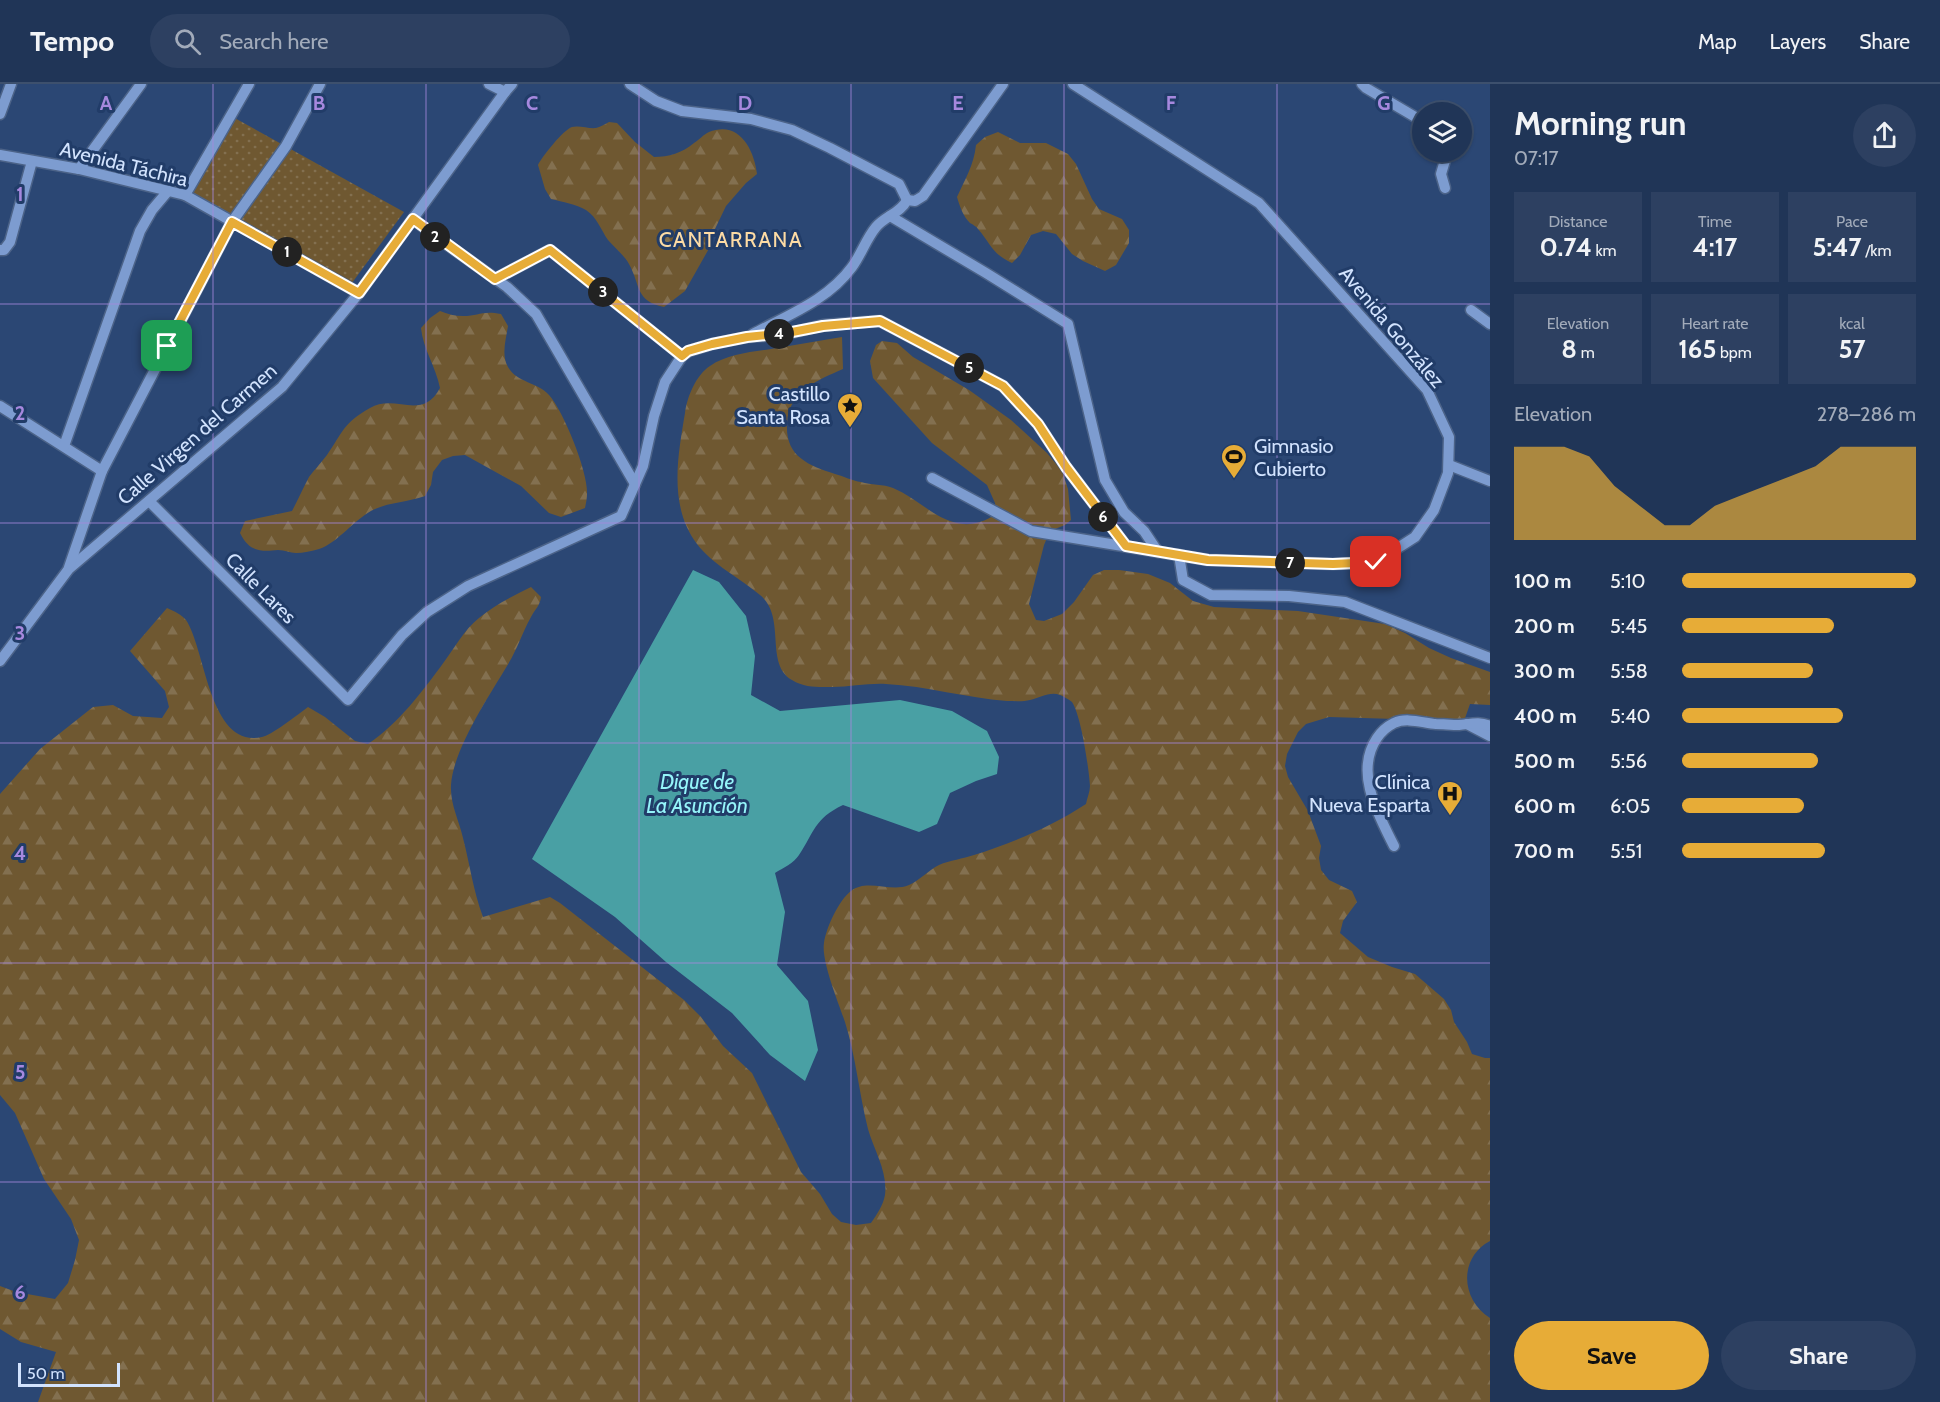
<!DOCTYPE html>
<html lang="en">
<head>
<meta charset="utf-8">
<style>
	:root { --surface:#203557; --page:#2d4061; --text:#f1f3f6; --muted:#a2abba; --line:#3d506d; --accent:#e7ac37 }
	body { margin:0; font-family:Cabin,sans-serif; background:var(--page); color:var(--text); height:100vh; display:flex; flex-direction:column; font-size:22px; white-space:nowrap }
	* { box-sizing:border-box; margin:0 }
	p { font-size:20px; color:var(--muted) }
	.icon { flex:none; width:33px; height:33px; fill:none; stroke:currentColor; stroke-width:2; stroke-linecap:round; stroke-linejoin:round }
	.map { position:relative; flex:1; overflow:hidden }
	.panel { display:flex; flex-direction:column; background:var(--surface); width:450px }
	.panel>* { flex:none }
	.fabs { position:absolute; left:1412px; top:18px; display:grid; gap:12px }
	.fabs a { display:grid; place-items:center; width:60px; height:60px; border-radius:50%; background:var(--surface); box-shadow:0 2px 4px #0004,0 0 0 2px var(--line); font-size:30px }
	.scale { position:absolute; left:18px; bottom:15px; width:102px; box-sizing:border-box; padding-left:6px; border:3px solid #d2e3fe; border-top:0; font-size:16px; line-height:21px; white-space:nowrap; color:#d2e3fe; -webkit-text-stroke:4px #213c68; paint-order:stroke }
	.pin { position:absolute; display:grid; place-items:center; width:51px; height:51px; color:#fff; margin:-26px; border-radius:12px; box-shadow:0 3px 9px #0006 }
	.km { position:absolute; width:30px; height:30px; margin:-15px; border-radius:50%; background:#222; color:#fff; font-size:16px; line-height:30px; text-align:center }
	.round { display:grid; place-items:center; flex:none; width:63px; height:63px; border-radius:32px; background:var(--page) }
	.head { display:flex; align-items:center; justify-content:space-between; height:102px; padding:0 24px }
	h1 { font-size:33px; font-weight:700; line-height:45px }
	.stats { display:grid; grid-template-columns:repeat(3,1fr); gap:9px; height:102px; padding:6px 24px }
	.stats div { display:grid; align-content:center; border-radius:0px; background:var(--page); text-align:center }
	.stats b { font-size:26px; font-weight:700 }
	.stats small { font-size:16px; font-weight:400 }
	.stats p { font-size:16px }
	.chart { height:168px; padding:12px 24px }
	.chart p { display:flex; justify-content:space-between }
	.chart svg { width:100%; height:108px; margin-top:6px; fill:var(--accent); opacity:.7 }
	.cta { display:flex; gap:12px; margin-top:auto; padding:12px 24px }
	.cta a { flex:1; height:69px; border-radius:36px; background:var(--accent); color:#111; font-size:24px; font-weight:700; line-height:69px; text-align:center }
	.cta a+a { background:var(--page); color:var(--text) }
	ul { padding:0 24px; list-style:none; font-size:20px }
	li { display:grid; grid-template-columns:96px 72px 1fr; align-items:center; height:45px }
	li i { height:15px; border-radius:8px; background:var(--accent) }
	header { display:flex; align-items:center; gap:36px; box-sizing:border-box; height:84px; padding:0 30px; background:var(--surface); border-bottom:2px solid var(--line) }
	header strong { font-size:28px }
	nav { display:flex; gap:33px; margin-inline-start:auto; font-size:21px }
	.search { width:420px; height:54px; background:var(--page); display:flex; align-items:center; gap:15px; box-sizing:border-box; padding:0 21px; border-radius:33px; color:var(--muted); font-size:22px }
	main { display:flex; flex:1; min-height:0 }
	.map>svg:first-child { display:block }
	.green { fill:url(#green-dots) }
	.forest { fill:url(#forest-firs) }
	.water { fill:#49a0a4 }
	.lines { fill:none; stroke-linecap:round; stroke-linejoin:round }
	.minor-casing { stroke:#4c6388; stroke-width:13 }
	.minor { stroke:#7d9cd0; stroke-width:10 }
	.route-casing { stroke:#fff; stroke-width:12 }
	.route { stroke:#e7ac37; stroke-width:8 }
	.grid { fill:none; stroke:#a688de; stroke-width:1.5; stroke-opacity:0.55 }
	.labels { text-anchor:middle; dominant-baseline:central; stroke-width:6; stroke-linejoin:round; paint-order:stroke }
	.street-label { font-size:20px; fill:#d2e3fe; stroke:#213c68 }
	.poi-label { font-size:20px; fill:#d2e3fe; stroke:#213c68; text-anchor:end }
	.neighbourhood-label { font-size:21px; letter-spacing:1.5px; fill:#fddba4; stroke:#213c68 }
	.water-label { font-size:21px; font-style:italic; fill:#95f5fa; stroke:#213c68 }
	.grid-label { font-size:20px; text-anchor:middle; font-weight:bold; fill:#a688de; stroke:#213c68; stroke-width:6; stroke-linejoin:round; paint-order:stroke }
</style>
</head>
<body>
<header>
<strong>Tempo</strong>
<div class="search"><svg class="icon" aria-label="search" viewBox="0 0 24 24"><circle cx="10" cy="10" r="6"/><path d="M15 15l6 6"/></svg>Search here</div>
<nav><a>Map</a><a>Layers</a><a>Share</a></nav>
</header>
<main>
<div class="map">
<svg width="1490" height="1318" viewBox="0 0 1490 1318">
	<defs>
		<pattern id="green-dots" width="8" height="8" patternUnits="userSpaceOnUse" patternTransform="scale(1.5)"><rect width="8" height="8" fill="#6f5831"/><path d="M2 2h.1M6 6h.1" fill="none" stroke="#837050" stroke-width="1.8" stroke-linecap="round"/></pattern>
		<pattern id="forest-firs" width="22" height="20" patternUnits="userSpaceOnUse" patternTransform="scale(1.5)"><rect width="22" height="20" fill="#6f5831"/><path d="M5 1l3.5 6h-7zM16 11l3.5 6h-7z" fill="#837050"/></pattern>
	</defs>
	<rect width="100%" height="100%" fill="#2b4774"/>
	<polygon class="green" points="231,32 404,128 349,203 185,111"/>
	<g class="forest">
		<path d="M609 38 617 39 635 58 654 73C669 73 682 69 694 59 699 56 704 50 709 48 739 36 754 65 757 90L746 99 726 122 714 147 711 161 685 207 664 223C635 217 641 202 629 180 624 171 615 164 608 156 601 146 597 133 586 126 576 120 563 118 551 115L545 105 538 81C542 73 563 46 572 43 579 41 589 45 596 44 600 43 605 40 609 38Z"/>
		<path d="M998 48 1020 59H1046L1068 70 1076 80 1092 115 1099 125 1122 135 1129 146V159L1116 181 1105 187 1083 177 1072 170 1056 150 1043 147 1031 151 1020 171 1012 179C992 170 991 160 978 145 977 143 972 140 970 139 963 132 960 123 957 113 965 95 974 81 976 61L985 53Z"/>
		<path d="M440 227C447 230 455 232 463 232 479 232 482 226 501 230L508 242C506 255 501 271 508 283 517 299 538 298 549 311 564 328 588 388 587 410 587 414 586 419 585 424L561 433 549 429 521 402 465 371 453 372 442 376 433 388 431 401 425 412C408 418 391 418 375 425 355 434 338 459 319 465 312 467 303 469 296 469 290 469 285 466 278 466 259 468 249 467 240 449L245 437 292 427C298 416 303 404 309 393 314 386 321 379 327 371 343 348 343 339 370 324 395 309 422 338 440 304 436 283 423 265 421 244L430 234Z"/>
		<path d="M842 253 843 285C818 296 789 307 787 339 785 372 807 381 835 390 844 392 852 397 861 398 871 401 883 400 893 404 927 418 953 459 996 430L995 419 987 401 932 359 873 294 870 277 876 261 882 257 897 259 913 273 969 306 1011 336 1047 369 1062 387 1068 405 1071 436 1065 441 1050 447 1044 461 1029 520 1036 536 1044 537 1062 530 1074 518 1093 491 1104 486H1119L1148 490 1170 499 1193 517 1214 523 1298 527 1385 540 1405 549 1429 564 1451 574 1490 588V621L1470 620 1464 637 1329 633 1306 640 1298 648 1287 670 1285 682 1288 693 1308 727 1321 762 1319 774 1321 786 1329 796 1352 807 1357 818 1343 837 1340 849 1368 873 1392 883 1415 890 1444 915 1451 926 1454 938 1467 958 1472 970 1485 974H1490V1157C1458 1174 1461 1216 1490 1234V1318H38L56 1268 21 1258 0 1245V1202L16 1208 55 1215 68 1199 75 1176 79 1156 71 1135 44 1095 15 1029 0 1011V710L40 665 93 623 113 621 133 632 162 634 169 623 165 607 130 567 167 524C174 527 182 531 186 536 206 566 209 665 262 653 270 652 299 630 308 623L325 633 355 657 368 660C399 639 422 608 444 578 455 563 464 546 479 534 494 521 513 512 531 503L541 513C540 522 535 525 531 533 522 549 517 566 507 582 489 612 453 666 451 701 450 720 459 736 463 754 470 781 473 806 483 833L550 813 560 819 684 916 701 933 723 962 752 989 801 1088 820 1110 832 1130 841 1138 856 1141 871 1139C877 1130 883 1122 885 1111 888 1088 874 1066 868 1045 859 1009 856 973 845 938 839 920 821 877 824 859 826 844 839 816 851 807 867 794 891 809 909 801 920 796 929 786 939 781 950 776 963 775 974 771 1014 758 1051 743 1086 720 1087 714 1090 708 1090 702 1089 685 1081 631 1072 618 1070 616 1063 612 1060 611 1050 607 1040 614 1030 616 1023 618 1014 617 1007 617 966 614 927 602 886 600 868 599 850 603 832 603 818 603 805 604 792 596 764 580 787 533 760 511 741 495 712 480 697 460 668 422 678 371 685 329 687 313 696 291 710 282 727 270 751 268 771 265 795 261 818 257 842 253Z"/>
	</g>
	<path class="water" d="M693 486 719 498 746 532 755 572 751 611 780 627 900 616 952 627 987 647 999 673 997 690 976 697 950 709 937 740 919 748 843 721C814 735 815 747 799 771 794 779 783 784 775 789L785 828 777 881 808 917 818 966 805 997 770 971 732 929 666 878 615 833 532 775Z"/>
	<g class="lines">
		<defs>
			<g id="minor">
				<polyline points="489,0 505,8"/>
				<polyline points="630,0 656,17 682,27 751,35 792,46 830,64 899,100 907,116"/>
				<polyline points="1362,0 1366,4 1422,37"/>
				<polyline points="0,30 11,0"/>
				<polyline points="1443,68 1446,73 1441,90 1445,104"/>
				<polyline points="0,71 79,85 185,111 359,209"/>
				<polyline points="79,85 141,0"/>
				<polyline points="185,111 249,0"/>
				<polyline points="907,116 915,117 923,112 1003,0"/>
				<polyline points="890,132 986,189 1068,240 1105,396 1124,428 1144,447 1158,468"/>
				<polyline points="413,135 442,157 507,203 536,230 635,400"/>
				<polyline points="0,166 4,166 10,158 32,77"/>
				<polyline points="495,195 550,166 682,272"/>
				<polyline points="1471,226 1490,240"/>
				<path d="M753 250C788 231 828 216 852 183 861 171 866 155 876 143 885 132 901 129 907 116"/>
				<polyline points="0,322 102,387"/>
				<polyline points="64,362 140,147 152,126 168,107"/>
				<polyline points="1449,381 1490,397"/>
				<polyline points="932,394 1031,447 1208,476 1333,480 1376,478 1415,453 1434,426 1448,389 1449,353 1427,306 1259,119 1073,0"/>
				<polyline points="149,417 348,616 402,551 427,528 468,502 621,432 643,382 654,332 665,298 682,272 689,267 712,260 747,253 787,250 823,241 880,237 1003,302 1038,340 1066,383 1126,462"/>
				<polyline points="1179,471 1183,496 1211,511 1289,512 1345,518 1490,574"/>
				<polyline points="70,484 282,303 359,209 505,8 512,0"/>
				<polyline points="0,577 68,486 102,387 232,138 286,62 320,0"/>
				<polyline points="1467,640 1490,652"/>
				<path d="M1394 762C1378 730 1354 688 1377 654 1381 648 1388 642 1394 639 1407 633 1423 639 1436 640 1443 640 1451 641 1459 641 1471 640 1479 637 1490 642"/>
			</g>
		</defs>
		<use href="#minor" class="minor-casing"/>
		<use href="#minor" class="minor"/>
	</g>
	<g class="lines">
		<defs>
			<polyline id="route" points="167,262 232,138 359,209 413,135 495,195 550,166 682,272 688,267 712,260 747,253 787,249 823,242 880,237 1003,302 1038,340 1066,383 1126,462 1208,476 1333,480 1376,478"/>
		</defs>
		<use href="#route" class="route-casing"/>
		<use href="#route" class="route"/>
	</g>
	<path class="grid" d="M213 0V1318M426 0V1318M639 0V1318M851 0V1318M1064 0V1318M1277 0V1318M0 220H1490M0 439H1490M0 659H1490M0 879H1490M0 1098H1490"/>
	<defs>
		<symbol id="sight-pin" viewBox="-11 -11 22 30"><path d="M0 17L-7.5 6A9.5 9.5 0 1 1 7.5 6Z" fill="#e7ac37" stroke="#213c68"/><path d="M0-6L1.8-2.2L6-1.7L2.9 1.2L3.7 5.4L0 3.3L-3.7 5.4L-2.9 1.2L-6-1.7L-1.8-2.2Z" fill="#111"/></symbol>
		<symbol id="stadium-pin" viewBox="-11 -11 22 30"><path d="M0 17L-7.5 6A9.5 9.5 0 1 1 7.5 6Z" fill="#e7ac37" stroke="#213c68"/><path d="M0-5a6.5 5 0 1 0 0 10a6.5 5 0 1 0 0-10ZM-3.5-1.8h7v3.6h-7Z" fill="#111"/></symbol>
		<symbol id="hospital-pin" viewBox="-11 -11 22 30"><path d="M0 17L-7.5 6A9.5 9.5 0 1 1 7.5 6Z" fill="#e7ac37" stroke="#213c68"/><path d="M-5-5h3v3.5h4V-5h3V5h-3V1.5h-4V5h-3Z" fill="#111"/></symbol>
	</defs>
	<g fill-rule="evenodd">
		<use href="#sight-pin" x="835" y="307" width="30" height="40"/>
		<use href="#stadium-pin" x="1219" y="358" width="30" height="40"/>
		<use href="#hospital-pin" x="1435" y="695" width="30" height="40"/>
	</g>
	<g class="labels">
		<g class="street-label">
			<text transform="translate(124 80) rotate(14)">Avenida Táchira</text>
			<text transform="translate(1392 243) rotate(50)">Avenida González</text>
			<text transform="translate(197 350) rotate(-41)">Calle Virgen del Carmen</text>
			<text transform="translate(261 504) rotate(45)">Calle Lares</text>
		</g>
		<g class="poi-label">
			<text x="830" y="310">Castillo<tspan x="830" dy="23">Santa Rosa</tspan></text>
			<text x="1254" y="362" text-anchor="start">Gimnasio<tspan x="1254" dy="23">Cubierto</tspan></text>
			<text x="1430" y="698">Clínica<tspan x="1430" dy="23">Nueva Esparta</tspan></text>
		</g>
		<g class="neighbourhood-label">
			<text x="731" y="155">CANTARRANA</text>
		</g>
		<g class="water-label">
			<text x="697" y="697">Dique de<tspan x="697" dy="24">La Asunción</tspan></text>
		</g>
	</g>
	<g class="grid-label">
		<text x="106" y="26">A</text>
		<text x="319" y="26">B</text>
		<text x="532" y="26">C</text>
		<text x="745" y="26">D</text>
		<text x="958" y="26">E</text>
		<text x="1171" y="26">F</text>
		<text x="1384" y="26">G</text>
		<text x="20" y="117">1</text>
		<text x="20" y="336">2</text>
		<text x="20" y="556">3</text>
		<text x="20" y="776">4</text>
		<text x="20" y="995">5</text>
		<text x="20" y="1215">6</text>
	</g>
</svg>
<div class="fabs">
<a><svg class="icon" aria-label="layers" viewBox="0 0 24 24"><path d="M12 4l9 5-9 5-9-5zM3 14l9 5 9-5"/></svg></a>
</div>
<div class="scale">50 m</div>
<div class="pin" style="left:167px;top:262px;background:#1e9e55"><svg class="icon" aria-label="arrive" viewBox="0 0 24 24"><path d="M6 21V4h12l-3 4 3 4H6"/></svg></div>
<div class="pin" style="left:1376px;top:478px;background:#d93025"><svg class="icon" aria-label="check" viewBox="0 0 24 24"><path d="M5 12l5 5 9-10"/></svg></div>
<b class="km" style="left:287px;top:168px">1</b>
<b class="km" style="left:435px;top:153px">2</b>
<b class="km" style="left:603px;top:208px">3</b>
<b class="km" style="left:779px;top:250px">4</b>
<b class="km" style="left:969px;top:284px">5</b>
<b class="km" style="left:1103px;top:433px">6</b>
<b class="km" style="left:1290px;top:479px">7</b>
</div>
<section class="panel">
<div class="head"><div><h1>Morning run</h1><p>07:17</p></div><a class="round"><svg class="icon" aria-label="share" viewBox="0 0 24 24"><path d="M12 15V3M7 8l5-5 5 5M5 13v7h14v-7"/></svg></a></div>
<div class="stats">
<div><p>Distance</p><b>0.74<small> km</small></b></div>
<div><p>Time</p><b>4:17</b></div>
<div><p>Pace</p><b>5:47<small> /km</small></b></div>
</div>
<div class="stats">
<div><p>Elevation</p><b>8<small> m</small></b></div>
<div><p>Heart rate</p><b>165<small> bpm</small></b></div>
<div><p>kcal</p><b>57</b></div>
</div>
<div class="chart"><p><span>Elevation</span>278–286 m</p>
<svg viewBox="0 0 160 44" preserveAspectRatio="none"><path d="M0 44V6L10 6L20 6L30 10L40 22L50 30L60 38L70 38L80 30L90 26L100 22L110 18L120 14L130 6L140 6L150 6L160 6V44z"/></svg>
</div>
<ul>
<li><b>100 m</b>5:10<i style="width:100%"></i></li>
<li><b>200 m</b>5:45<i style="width:65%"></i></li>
<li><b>300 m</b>5:58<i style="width:56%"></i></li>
<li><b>400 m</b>5:40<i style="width:69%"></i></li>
<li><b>500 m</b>5:56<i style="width:58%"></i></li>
<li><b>600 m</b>6:05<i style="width:52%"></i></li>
<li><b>700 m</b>5:51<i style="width:61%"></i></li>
</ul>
<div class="cta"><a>Save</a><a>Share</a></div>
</section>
</main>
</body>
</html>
